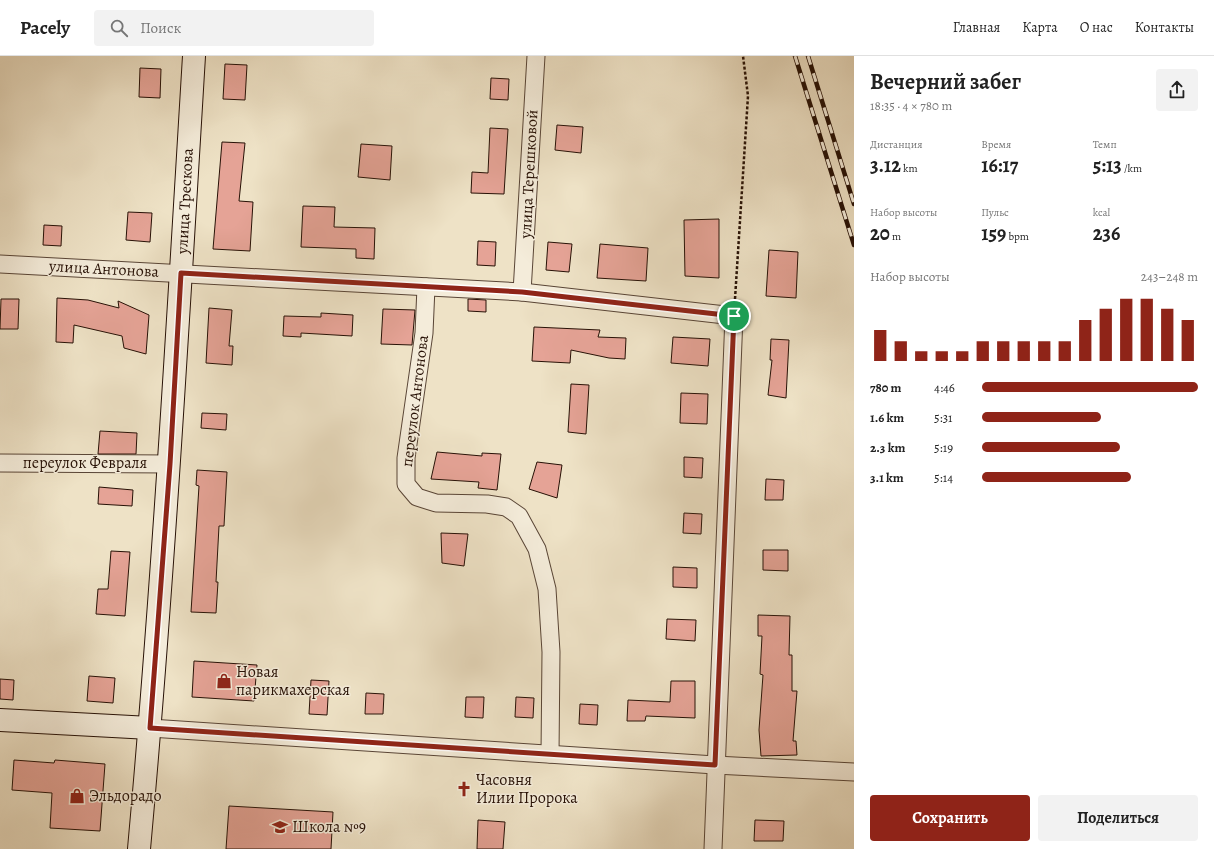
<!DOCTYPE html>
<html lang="ru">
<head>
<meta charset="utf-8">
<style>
	:root { --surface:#fff; --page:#f2f2f2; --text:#222; --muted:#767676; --line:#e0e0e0; --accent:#8f2418 }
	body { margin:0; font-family:Alegreya,serif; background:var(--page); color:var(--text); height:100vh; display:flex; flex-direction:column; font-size:15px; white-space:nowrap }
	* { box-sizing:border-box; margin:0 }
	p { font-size:13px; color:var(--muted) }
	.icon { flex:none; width:22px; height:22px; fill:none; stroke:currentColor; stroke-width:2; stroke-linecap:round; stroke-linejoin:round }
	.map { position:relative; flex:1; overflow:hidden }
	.drawer { display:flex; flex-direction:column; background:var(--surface); width:360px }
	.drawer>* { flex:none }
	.pin { position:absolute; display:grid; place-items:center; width:34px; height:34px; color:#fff; margin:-17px; border:2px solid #fff; border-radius:50%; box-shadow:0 1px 4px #0007 }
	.round { display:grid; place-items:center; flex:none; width:42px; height:42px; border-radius:4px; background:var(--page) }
	.overview { display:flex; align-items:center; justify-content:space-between; height:68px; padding:0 16px }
	h1 { font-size:22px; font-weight:700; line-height:30px }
	.metrics { display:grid; grid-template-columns:repeat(3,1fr); gap:6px; height:68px; padding:4px 16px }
	.metrics div { display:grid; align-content:center }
	.metrics b { font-size:20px; font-weight:700 }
	.metrics small { font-size:11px; font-weight:400 }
	.metrics p { font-size:11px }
	.chart { height:112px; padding:8px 16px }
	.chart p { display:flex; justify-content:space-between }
	.chart svg { width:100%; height:72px; margin-top:4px; stroke:var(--accent); stroke-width:6 }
	.button { display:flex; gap:8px; margin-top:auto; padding:8px 16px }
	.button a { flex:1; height:46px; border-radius:4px; background:var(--accent); color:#fff; font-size:16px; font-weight:700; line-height:46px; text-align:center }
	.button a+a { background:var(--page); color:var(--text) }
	ul { padding:0 16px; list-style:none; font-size:13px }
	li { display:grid; grid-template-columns:64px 48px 1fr; align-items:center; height:30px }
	li i { height:10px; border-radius:5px; background:var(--accent) }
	header { display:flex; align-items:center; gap:24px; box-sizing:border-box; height:56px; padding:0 20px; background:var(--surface); border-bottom:1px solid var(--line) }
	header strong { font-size:19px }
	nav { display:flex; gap:22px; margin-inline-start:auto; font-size:14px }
	.search { width:280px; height:36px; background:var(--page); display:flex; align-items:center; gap:10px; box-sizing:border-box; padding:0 14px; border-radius:4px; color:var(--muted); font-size:15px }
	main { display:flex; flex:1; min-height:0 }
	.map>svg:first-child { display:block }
	.building { fill:#e5a396; stroke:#271106 }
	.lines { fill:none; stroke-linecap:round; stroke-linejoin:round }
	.street-casing { stroke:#594536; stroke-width:19 }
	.secondary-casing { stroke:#271106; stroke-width:24 }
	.path { stroke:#271106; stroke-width:2.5; stroke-dasharray:3 2; stroke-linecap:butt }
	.street { stroke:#f4ecda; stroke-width:17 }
	.secondary { stroke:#f4ecda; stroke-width:22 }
	.rail-casing { stroke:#271106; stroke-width:4.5 }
	.rail { stroke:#f4ecda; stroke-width:3; stroke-dasharray:9; stroke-linecap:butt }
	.route-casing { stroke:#fff; stroke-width:8 }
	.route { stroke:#8f2418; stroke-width:5 }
	.labels { text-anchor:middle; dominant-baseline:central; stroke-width:3; stroke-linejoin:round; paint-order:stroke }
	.street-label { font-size:16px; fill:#271106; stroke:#f4ecda }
	.poi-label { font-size:16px; fill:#271106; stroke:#f4ecda; text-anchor:start }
</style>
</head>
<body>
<header>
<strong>Pacely</strong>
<div class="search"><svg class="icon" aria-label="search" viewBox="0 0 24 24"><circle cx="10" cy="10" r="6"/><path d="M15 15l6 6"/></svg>Поиск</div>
<nav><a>Главная</a><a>Карта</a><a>О нас</a><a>Контакты</a></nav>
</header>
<main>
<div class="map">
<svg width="854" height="793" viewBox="0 0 854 793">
	<rect width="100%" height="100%" fill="#eee2c6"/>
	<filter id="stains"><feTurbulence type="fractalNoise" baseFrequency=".005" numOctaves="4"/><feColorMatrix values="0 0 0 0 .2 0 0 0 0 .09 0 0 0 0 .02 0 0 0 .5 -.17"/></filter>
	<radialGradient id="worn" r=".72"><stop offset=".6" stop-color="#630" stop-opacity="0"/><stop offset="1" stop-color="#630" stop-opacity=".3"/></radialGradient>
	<g class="building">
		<polygon points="225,8 247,9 245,44 223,43"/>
		<polygon points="140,12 161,13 160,42 139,41"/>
		<polygon points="491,22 509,23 508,44 490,43"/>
		<polygon points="557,69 583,71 581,97 555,94"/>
		<polygon points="490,72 508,73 504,138 471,137 472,116 488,117"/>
		<polygon points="222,86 245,87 239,145 253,146 250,195 213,193"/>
		<polygon points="361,88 392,90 390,124 358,121"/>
		<polygon points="303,150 335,151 334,171 375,172 374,203 356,202 356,193 301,191"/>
		<polygon points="128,156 152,157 150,186 126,184"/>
		<polygon points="719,163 719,222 685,220 684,164"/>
		<polygon points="44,169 62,170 61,190 43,189"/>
		<polygon points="478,185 496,186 495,210 477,209"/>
		<polygon points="548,186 572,188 569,216 546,214"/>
		<polygon points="600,188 648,192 646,225 597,222"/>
		<polygon points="769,194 798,196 796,242 766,240"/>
		<polygon points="57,242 88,244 119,252 118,245 149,259 146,298 124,292 122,280 74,269 73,287 56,286"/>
		<polygon points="1,243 19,243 18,273 0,273"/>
		<polygon points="468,243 486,244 486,256 468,255"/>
		<polygon points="209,252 232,254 229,290 233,290 232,309 206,307"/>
		<polygon points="383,253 415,254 412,289 381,288"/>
		<polygon points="321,257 353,259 352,280 301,277 301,281 283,280 284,260 321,261"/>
		<polygon points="534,271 600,274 598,281 626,282 625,303 609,302 571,294 570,307 532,305"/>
		<polygon points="673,281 710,283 708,310 671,307"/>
		<polygon points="771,283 789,284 786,342 768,339 772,304 770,304"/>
		<polygon points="571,328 589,329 586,378 568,376"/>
		<polygon points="681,337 708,338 707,368 680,367"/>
		<polygon points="202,357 227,358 226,374 201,372"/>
		<polygon points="100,375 137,377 136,398 98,398"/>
		<polygon points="437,396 482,400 482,397 501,398 497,434 478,432 479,426 431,423"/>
		<polygon points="684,401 703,402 702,422 684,421"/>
		<polygon points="537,406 562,409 557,442 529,433"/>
		<polygon points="197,414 227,416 224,470 219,470 216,526 218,526 216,557 191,556 199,430 196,429"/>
		<polygon points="766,423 784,424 783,444 765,444"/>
		<polygon points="99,431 133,434 132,450 98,448"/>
		<polygon points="684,457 702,458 701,478 683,477"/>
		<polygon points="441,477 468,478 464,510 442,507"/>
		<polygon points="763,494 788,494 788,515 763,514"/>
		<polygon points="111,495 130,496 125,560 96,558 98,533 108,533"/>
		<polygon points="673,511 697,512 697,532 673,531"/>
		<polygon points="758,559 790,560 789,599 792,599 792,635 797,635 793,685 796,685 797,699 761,700 759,674 763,619 760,618 762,580 758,580"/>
		<polygon points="667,563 696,564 695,585 666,583"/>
		<polygon points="194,605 257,609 254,645 192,641"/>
		<polygon points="89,620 115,622 113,647 87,645"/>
		<polygon points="0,623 14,624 13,644 0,643"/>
		<polygon points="311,624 329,625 327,659 309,658"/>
		<polygon points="671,625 695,625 695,662 646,660 645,665 627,665 628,644 670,646"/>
		<polygon points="366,637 384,638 383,658 365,658"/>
		<polygon points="466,641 484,641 483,662 465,661"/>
		<polygon points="516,641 534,642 533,662 515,661"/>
		<polygon points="580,648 598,649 597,669 579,668"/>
		<polygon points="14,704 54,707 55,704 105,708 100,775 50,772 52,737 12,734"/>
		<polygon points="229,750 333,756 331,793 226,793"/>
		<polygon points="478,764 505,766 503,793 477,793"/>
		<polygon points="755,764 784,765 783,785 754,785"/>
	</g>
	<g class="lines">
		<defs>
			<g id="street">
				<polyline points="0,208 522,236 734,260 713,793"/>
				<polyline points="426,231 424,277 406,402 406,428 417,441 436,447 487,448 506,451 519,460 537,493 547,533 551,596 550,698"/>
				<polyline points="522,236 536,0"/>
				<polyline points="0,407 170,408"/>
				<polyline points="150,672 715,709 854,716"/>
			</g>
			<g id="secondary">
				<polyline points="0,664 150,672"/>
				<path d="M139 793C163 529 178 265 194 0"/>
			</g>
		</defs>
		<use href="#street" class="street-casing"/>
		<use href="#secondary" class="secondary-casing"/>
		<polyline class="path" points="735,243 748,40 743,0"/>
		<use href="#street" class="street"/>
		<use href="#secondary" class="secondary"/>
		<defs>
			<g id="rail">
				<polyline points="795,0 854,189"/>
				<polyline points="808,0 854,148"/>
			</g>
		</defs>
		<use href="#rail" class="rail-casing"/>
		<use href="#rail" class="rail"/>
	</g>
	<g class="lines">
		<defs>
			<polygon id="route" points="181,217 522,236 734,260 715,709 150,672 170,408"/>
		</defs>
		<use href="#route" class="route-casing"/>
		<use href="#route" class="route"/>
	</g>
	<defs>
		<symbol id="shop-bare" viewBox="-9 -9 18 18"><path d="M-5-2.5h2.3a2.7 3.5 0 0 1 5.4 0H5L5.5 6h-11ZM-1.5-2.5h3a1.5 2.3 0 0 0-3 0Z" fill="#8f2418" stroke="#f4ecda" stroke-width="2.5" paint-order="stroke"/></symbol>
		<symbol id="church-bare" viewBox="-9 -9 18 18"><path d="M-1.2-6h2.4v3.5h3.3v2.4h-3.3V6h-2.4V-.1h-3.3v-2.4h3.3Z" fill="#8f2418" stroke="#f4ecda" stroke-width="2.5" paint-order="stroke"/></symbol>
		<symbol id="school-bare" viewBox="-9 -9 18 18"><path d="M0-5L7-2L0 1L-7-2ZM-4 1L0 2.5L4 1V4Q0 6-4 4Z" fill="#8f2418" stroke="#f4ecda" stroke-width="2.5" paint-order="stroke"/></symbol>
	</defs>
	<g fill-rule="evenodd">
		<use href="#shop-bare" x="213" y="614" width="22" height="22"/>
		<use href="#church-bare" x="453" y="722" width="22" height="22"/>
		<use href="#shop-bare" x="66" y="729" width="22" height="22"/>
		<use href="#school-bare" x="269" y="760" width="22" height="22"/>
	</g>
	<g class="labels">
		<g class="street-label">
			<text transform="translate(529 118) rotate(-87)">улица Терешковой</text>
			<text transform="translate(185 145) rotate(-87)">улица Трескова</text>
			<text transform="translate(104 213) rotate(3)">улица Антонова</text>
			<text transform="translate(415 345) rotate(-83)">переулок Антонова</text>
			<text x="85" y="407">переулок Февраля</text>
		</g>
		<g class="poi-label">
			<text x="236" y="616">Новая<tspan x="236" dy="18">парикмахерская</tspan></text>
			<text x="476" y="724">Часовня<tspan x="476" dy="18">Илии Пророка</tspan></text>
			<text x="89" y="740">Эльдорадо</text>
			<text x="292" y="771">Школа №9</text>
		</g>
	</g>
	<rect width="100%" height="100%" filter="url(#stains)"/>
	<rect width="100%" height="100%" fill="url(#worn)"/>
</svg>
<div class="pin" style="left:734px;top:260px;background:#1e9e55"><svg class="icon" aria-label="arrive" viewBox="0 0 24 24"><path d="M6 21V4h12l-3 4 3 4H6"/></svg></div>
</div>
<section class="drawer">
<div class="overview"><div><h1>Вечерний забег</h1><p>18:35 · 4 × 780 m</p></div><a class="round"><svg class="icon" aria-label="share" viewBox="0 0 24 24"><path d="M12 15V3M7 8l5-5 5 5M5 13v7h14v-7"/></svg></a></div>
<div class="metrics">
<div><p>Дистанция</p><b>3.12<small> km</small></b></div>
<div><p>Время</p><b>16:17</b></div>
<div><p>Темп</p><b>5:13<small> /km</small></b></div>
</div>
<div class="metrics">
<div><p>Набор высоты</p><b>20<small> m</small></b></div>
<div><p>Пульс</p><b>159<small> bpm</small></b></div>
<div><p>kcal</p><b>236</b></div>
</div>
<div class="chart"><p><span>Набор высоты</span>243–248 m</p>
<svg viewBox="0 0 160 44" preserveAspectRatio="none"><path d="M5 44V25M15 44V32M25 44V38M35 44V38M45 44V38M55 44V32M65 44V32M75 44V32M85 44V32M95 44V32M105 44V19M115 44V12M125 44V6M135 44V6M145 44V12M155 44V19"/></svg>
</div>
<ul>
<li><b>780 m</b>4:46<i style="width:100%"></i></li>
<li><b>1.6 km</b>5:31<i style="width:55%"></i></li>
<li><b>2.3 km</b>5:19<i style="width:64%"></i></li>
<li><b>3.1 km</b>5:14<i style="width:69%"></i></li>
</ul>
<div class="button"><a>Сохранить</a><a>Поделиться</a></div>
</section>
</main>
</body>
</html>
